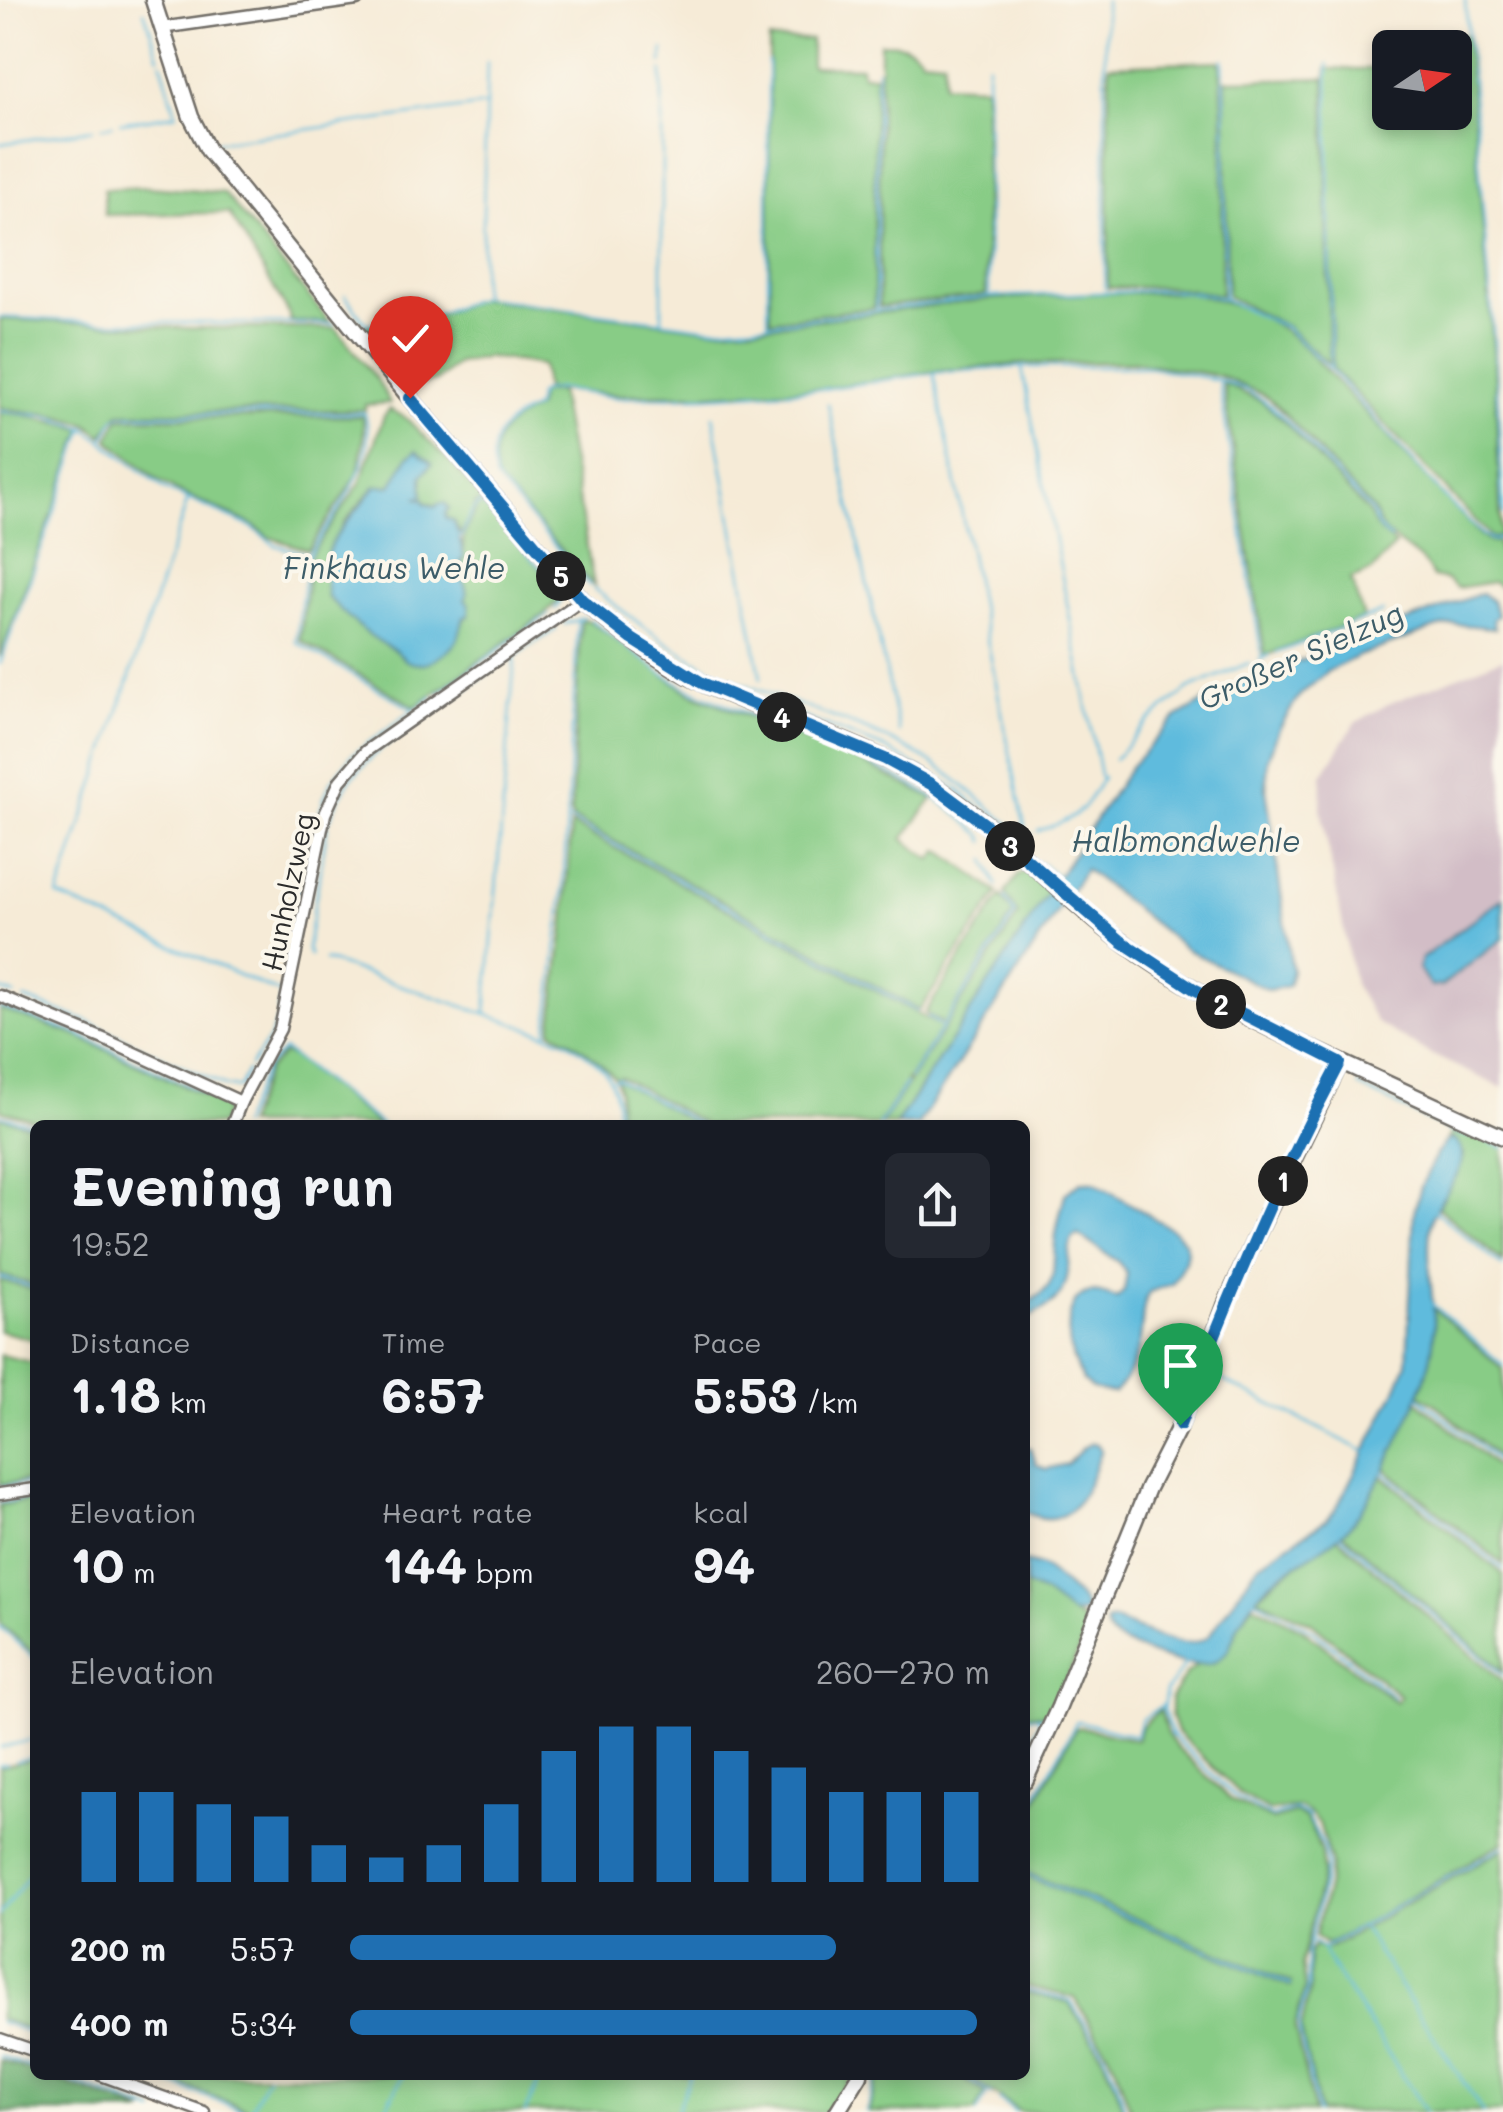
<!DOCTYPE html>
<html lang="en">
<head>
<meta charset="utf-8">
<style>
	:root { --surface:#171b24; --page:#242831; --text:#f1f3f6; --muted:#9ea1a6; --accent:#1f6fb2 }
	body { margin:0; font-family:Mali,sans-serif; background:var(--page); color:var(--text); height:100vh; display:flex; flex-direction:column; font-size:38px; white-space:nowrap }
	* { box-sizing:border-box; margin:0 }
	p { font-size:32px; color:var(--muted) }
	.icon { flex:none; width:55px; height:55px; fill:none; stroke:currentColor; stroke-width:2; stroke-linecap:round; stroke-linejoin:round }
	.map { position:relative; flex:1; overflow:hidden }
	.panel { position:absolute; left:30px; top:1120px; width:1000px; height:960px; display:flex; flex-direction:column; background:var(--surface); border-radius:15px; box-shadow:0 5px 15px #0003 }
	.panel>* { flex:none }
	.needle { width:65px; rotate:77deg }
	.controls { position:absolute; left:1372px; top:30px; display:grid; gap:20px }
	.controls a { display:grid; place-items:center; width:100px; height:100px; border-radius:15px; background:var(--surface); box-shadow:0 5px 15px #0003; font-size:50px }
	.pin { position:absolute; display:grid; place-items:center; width:85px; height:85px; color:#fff; margin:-102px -42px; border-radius:50% 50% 50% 0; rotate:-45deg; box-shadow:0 0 10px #0007 }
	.pin .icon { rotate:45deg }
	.km { position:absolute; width:50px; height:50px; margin:-25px; border-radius:50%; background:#222; color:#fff; font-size:28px; line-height:50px; text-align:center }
	.round { display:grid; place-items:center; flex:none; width:105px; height:105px; border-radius:15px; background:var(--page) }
	.headline { display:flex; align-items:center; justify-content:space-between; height:170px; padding:0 40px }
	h1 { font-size:55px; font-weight:800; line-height:75px }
	.metrics { display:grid; grid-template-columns:repeat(3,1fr); gap:15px; height:170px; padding:10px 40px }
	.metrics div { display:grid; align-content:center }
	.metrics b { font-size:50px; font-weight:800 }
	.metrics small { font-size:28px; font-weight:400 }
	.metrics p { font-size:28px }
	.chart { height:280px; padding:20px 40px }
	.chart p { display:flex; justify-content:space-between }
	.chart svg { width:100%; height:180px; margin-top:10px; stroke:var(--accent); stroke-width:6 }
	ul { padding:0 40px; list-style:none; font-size:32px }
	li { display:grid; grid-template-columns:160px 120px 1fr; align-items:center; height:75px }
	li i { height:25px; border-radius:12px; background:var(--accent) }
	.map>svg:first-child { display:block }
	.industrial { fill:#d2bdc6 }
	.green { fill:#88cc86; stroke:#5a7c58; stroke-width:2.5 }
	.forest { fill:#6eb073; stroke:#4c6e4f; stroke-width:2.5 }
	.water { fill:#5fbbdd; stroke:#457384; stroke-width:2.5 }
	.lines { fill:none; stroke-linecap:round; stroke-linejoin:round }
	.stream { stroke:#5fbbdd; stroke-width:2.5 }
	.street-casing { stroke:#726e67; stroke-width:15 }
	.secondary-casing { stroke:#726e67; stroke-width:19 }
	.street { stroke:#fff; stroke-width:10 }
	.secondary { stroke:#fff; stroke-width:14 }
	.route-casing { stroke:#fff; stroke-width:20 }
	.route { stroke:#1f6fb2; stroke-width:12 }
	.labels { text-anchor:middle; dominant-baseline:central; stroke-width:8; stroke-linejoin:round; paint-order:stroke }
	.street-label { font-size:28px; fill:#2b2b2b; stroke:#fbf7ec }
	.water-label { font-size:30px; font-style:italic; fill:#3d5d69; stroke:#fbf7ec }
</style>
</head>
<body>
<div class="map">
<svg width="1503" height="2112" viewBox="0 0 1503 2112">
	<rect width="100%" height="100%" fill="#fbf7ec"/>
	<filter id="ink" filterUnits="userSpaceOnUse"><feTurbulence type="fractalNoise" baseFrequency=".01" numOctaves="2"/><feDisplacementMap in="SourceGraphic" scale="20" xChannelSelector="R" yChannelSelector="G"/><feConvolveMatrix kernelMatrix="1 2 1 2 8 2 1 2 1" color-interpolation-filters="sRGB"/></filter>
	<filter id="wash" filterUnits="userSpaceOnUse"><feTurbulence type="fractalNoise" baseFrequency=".0048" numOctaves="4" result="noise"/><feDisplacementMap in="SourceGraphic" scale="40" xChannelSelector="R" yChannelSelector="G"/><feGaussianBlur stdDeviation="2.25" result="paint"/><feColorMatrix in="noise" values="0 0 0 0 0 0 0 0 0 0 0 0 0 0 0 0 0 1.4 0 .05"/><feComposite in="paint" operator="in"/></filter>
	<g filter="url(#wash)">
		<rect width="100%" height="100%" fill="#f6ebd7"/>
		<polygon class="industrial" points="1503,658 1503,1088 1430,1054 1377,1023 1354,984 1321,810 1322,775 1355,723 1388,704"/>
		<g class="green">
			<polygon points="1464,35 1467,37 1494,361 1501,536 1492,538 1333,369 1327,69 1390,69 1390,112 1455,112 1455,48 1405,47 1405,37"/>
			<polygon points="769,40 811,40 811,66 861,67 862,75 875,75 874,308 770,321"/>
			<path d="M880 43C896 43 912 44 922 58L944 60V84L985 86 986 295 879 307Z"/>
			<polygon points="1220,61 1223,115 1221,295 1170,287 1108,288 1109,65"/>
			<polygon points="1325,78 1329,364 1286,326 1227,296 1226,80"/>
			<polygon points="148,187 224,193 330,322 291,322 287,310 229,213 105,215 104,189"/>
			<path d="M1182 292C1231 301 1265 311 1302 345L1482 536 1488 541 1497 542 1503 563V589L1494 582 1457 588 1447 580 1433 577C1423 553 1395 546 1380 525 1377 521 1376 515 1373 510L1284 413 1264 395 1220 376 1135 362 1022 364 937 371 825 388 710 394 619 395 545 389 542 365 489 357 458 363 436 381 409 386 365 327 379 322 422 321 480 298 711 329 767 326 989 299 1104 293Z"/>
			<polygon points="0,319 189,328 336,328 378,381 390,403 365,405 365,410 119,413 102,436 87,424 53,415 0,408"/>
			<polygon points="1223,383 1261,401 1281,418 1368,512 1376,527 1395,545 1372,571 1351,579 1364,618 1265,656"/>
			<path d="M559 391 594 586 497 479C486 440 504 423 537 408L539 395 544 392Z"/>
			<path d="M390 409 406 418 457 469 483 501 476 503 461 534 452 520 446 519 445 513 434 505 416 499 423 486 422 476 368 494 345 522 325 562 328 598C356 622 380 649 418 656 426 657 433 661 440 656 452 648 460 629 465 617L469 616V604L465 600C466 585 456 571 464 557 460 539 468 522 478 506L483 505 495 516 559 590V600L543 615 415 707 300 640 311 554 360 483 384 416Z"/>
			<polygon points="0,412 25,415 83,429 0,657"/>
			<polygon points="363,416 364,438 358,474 308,550 268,537 252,524 179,492 158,480 108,440 119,418"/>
			<polygon points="585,620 590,621 688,692 859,761 933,799 903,839 932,860 939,851 944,853 998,893 920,1010 572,818 571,814 581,622"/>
			<path d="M571 824 942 1027 878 1125H706L621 1077 615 1078C593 1055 579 1044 551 1031L565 919Z"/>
			<polygon points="1028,871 1050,890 896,1125 881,1125 1018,915 1005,893 1019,874"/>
			<polygon points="1001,896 1013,914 944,1024 925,1013"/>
			<polygon points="0,1009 72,1034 223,1104 226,1109 221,1125 50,1125 0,1110"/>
			<polygon points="283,1054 292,1056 379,1125 246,1125 268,1069"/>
			<polygon points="616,1081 620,1081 697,1125 619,1125 619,1091"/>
			<polygon points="0,1117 35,1127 35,1285 0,1275"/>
			<polygon points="1453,1132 1488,1141 1503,1148 1503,1262 1438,1208 1461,1165 1464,1154 1455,1139 1447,1140"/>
			<polygon points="0,1280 35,1290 35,1340 0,1331"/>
			<path d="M1433 1308 1503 1369V1462L1435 1404 1419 1394C1430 1369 1436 1335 1433 1308Z"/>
			<polygon points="0,1355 35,1363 35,1480 0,1484"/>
			<polygon points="1416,1400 1503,1472 1503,1564 1383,1467"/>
			<polygon points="1380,1474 1503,1574 1503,1671 1342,1533 1353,1521"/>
			<polygon points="35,1500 35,1655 0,1623 0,1505"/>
			<polygon points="1337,1537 1503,1681 1503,1842 1361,1926 1326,1944 1315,1936 1327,1888 1331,1864 1319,1823 1312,1815 1299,1807 1270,1811 1240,1794 1177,1732 1171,1715 1171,1698 1186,1674 1198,1664 1213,1663 1235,1636 1238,1625 1253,1604 1301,1628 1396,1702 1400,1696 1312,1623 1257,1598 1277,1578"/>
			<path d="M1025 1585C1049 1592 1067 1612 1089 1625L1052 1715 1025 1714Z"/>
			<polygon points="1160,1709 1167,1734 1177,1747 1230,1799 1273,1820 1295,1813 1306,1818 1312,1828 1321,1853 1323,1871 1302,1963 1305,1987 1295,2027 1314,2112 1131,2112 1115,2065 1075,1998 1025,1986 1025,1876 1290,1987 1291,1983 1025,1872 1025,1821 1076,1728 1081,1727 1136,1740 1141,1727"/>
			<polygon points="35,1758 35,2031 0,2019 0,1767"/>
			<polygon points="1503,1849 1503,2112 1319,2112 1301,2029 1310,1987 1309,1953 1314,1945 1327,1949"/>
			<path d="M1025 1992 1069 2003C1092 2039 1115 2070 1123 2112H1020L967 2075H1025Z"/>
			<polygon points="155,2075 853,2075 830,2112 256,2112"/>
			<polygon points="879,2075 957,2075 985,2093 975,2112 868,2112"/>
		</g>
		<polygon class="forest" points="0,2060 35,2072 35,2075 43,2075 145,2112 0,2112"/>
		<g class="water">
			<path d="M416 451 432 463 422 476 423 496 416 498 424 499 425 503 436 507 437 504 445 503 449 509 445 513 446 518 452 520 458 532 464 557 460 563 465 567 461 575C464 583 469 592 465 600L469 604V616L464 617C462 625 460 632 458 638 451 652 425 671 407 661 402 658 400 654 396 651 391 648 386 646 382 643 362 631 344 614 328 597 320 547 331 542 361 505 366 499 370 492 376 486H391L408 457Z"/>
			<polygon points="1482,593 1492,601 1498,616 1493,619 1495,628 1454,624 1435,628 1361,655 1328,671 1299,696 1279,729 1268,758 1266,789 1292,970 1288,986 1268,990 1186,949 1085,869 918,1125 896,1125 1130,767 1176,718 1226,689"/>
			<polygon points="1503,898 1503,939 1441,986 1431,986 1418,969 1421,959"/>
			<path d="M1455 1139C1478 1164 1439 1194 1432 1219 1425 1245 1432 1291 1434 1318 1436 1354 1423 1388 1408 1420 1394 1450 1373 1496 1354 1521 1330 1551 1289 1562 1263 1590 1255 1599 1247 1611 1241 1621 1232 1635 1231 1657 1212 1663 1189 1669 1158 1657 1138 1649 1123 1643 1106 1639 1106 1622L1114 1620C1139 1628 1185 1654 1208 1637L1258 1565 1326 1520 1336 1509 1396 1390 1407 1363 1414 1212 1421 1187 1437 1153 1447 1140Z"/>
			<path d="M1081 1182H1094L1175 1231 1185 1242 1187 1251 1185 1261 1172 1284 1149 1292C1142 1306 1143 1317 1141 1333 1139 1354 1130 1378 1114 1393 1106 1392 1098 1392 1091 1388 1067 1372 1055 1294 1093 1292 1100 1292 1110 1296 1117 1298L1124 1291 1127 1274 1118 1262 1078 1235 1073 1237C1068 1247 1069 1257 1068 1268 1067 1300 1050 1305 1025 1320V1304C1059 1286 1052 1276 1055 1243 1056 1227 1061 1210 1065 1194Z"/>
			<path d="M1091 1443 1097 1444 1101 1450C1087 1487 1075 1536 1025 1512V1447L1031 1448 1036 1464 1046 1469 1067 1464 1083 1448Z"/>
			<path d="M1025 1562C1048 1567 1051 1573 1067 1587 1076 1596 1084 1598 1086 1612L1072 1615 1044 1593 1025 1585Z"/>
		</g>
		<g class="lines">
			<g class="stream">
				<polyline points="1465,0 1496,361 1503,514"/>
				<polyline points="144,11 159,57"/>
				<polyline points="1223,59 1225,110 1224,297"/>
				<polyline points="662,63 663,49"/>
				<polyline points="987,63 989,296"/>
				<polyline points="1328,64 1331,368"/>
				<polyline points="662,71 662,320"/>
				<polyline points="120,123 176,114 161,62"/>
				<polyline points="102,127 112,125"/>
				<polyline points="216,142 486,105"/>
				<polyline points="0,144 93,129"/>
				<polyline points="1105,288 1105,0"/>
				<polyline points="345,295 366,324 422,320 481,297 711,328 768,324 989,297 1171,290 1208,295 1224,299 1285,327 1331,370 1444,496 1484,536 1493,540 1503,538"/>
				<polyline points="481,295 487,62"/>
				<polyline points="876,308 877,69"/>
				<polyline points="0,317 96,322 335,324"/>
				<polyline points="768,324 768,61"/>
				<polyline points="1022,368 1101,780"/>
				<polyline points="934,375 1026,833"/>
				<polyline points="1219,381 1262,658"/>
				<polyline points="828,404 899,732"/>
				<polyline points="0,411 46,416 85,428 165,489 250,526 275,545 308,555 296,642 414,710 433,697"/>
				<polyline points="713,416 761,679"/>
				<path d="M103 440 115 418 120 415 365 413C379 465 335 512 309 554"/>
				<polyline points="188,499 58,896 280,993"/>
				<path d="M459 537 462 536C467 525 470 507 482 503L561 590 559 604 555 609"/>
				<path d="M590 586 496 479C485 441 501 423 535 408L538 395 543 391 558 389 618 398 709 396 824 389 934 373 1022 367H1148L1219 380 1244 389 1263 400 1283 417 1371 511 1378 527 1391 539"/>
				<path d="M594 589C631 617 667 646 708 667 778 703 858 719 926 759 961 780 989 809 1021 834H1032"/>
				<path d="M591 620 659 671 685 687C767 724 856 750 933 797 951 808 966 822 982 835L985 842"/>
				<polyline points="565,624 584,618"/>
				<polyline points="1276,653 1383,612"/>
				<polyline points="512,658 556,629"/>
				<polyline points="1259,660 1270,655"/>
				<polyline points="0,664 84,430"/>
				<polyline points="736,691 884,748 956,788 998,825"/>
				<polyline points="439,693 549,614"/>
				<polyline points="1114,760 1148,722 1188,689 1249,663"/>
				<polyline points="570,820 917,1011"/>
				<path d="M1038 831C1078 818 1082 813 1103 777"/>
				<polyline points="986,860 997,885"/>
				<polyline points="1039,862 1060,878"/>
				<polyline points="1005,898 1015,914"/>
				<polyline points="310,956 307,949 328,823 338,799 351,778 379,750 501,664"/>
				<path d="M325 960 566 1041C603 1063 621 1080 616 1125"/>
				<polyline points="0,990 15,995"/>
				<polyline points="24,999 86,1021 225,1086 236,1088 240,1086 247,1071"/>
				<polyline points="0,1007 73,1032 225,1102 229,1105 229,1111"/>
				<polyline points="278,1012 303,868 324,798 331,782 352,755 413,710"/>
				<polyline points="486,1013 515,656"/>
				<polyline points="928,1017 943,1027"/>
				<polyline points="547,1033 563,891 578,619"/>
				<polyline points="250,1066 271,1036 277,1020"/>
				<polyline points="910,1078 1015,914"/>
				<polyline points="614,1080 618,1079 700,1125"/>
				<polyline points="1358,1086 1448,1130 1469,1137"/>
				<polyline points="0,1115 35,1125"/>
				<polyline points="224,1125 227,1118"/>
				<polyline points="241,1125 267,1065 284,1050 382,1125"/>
				<polyline points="879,1125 906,1084"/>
				<polyline points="1488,1141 1503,1148"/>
				<polyline points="1435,1211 1503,1267"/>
				<polyline points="0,1277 35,1288"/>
				<polyline points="1432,1304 1503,1365"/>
				<polyline points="1208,1373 1368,1453"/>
				<polyline points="1419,1397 1503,1466"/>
				<polyline points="1380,1469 1503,1569"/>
				<polyline points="0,1487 35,1483"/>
				<polyline points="0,1502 35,1498"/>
				<polyline points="1341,1536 1503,1675"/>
				<polyline points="1253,1598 1314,1631 1394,1697"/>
				<polyline points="0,1627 35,1659"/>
				<polyline points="1188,1660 1166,1691 1163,1709 1171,1734 1234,1796 1272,1817 1295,1810 1308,1816 1323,1847 1327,1865 1307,1954 1308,1985 1299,2020 1299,2029 1317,2112"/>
				<polyline points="1025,1716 1044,1717"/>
				<polyline points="0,1748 35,1739"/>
				<polyline points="1025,1755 1040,1721 1037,1716"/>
				<polyline points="16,1761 35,1756"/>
				<polyline points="0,1765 7,1764"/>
				<polyline points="1025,1816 1077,1721 1135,1736 1142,1719 1164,1704"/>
				<polyline points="1025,1874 1290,1985"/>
				<polyline points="0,1915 35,1867"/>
				<polyline points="1363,1929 1483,2112"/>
				<polyline points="1313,1942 1323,1948 1503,1846"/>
				<polyline points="1323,1948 1325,1955 1426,2112"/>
				<path d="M1025 1990 1070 2001C1096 2039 1116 2065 1125 2112"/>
				<polyline points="0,2022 35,2034"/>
				<polyline points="25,2031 35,2016"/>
				<polyline points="0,2056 35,2069"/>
				<polyline points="53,2075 155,2112"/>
				<polyline points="146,2075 248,2112"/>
				<polyline points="961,2075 991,2094"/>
				<polyline points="999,2100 1015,2112"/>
				<polyline points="249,2112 268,2075"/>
				<polyline points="384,2112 403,2075"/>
				<polyline points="525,2112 542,2075"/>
				<polyline points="676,2112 690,2075"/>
				<polyline points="866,2112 877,2075"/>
				<polyline points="977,2112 987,2093"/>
			</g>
		</g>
	</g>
	<g filter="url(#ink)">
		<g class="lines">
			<defs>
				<g id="street">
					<polyline points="161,28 357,0"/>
					<polyline points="0,996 106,1040 241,1102"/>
					<polyline points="232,1125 241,1102 280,1029 325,814 340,781 366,751 582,600"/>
					<polyline points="0,1494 35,1489"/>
					<polyline points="0,2039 35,2051"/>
					<polyline points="101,2075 204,2112"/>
				</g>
				<g id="secondary">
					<path d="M153 0 191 117 208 150 410 398 582 600C620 632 661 664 706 685 779 719 858 740 927 782 999 825 1054 891 1120 940 1179 985 1245 1017 1311 1048 1375 1078 1439 1107 1503 1137"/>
					<polyline points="1025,1781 1059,1707 1148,1488 1180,1425 1225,1306 1255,1239 1340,1063"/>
					<polyline points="837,2112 860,2075"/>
				</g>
			</defs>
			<use href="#street" class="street-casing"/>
			<use href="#secondary" class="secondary-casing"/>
			<use href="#street" class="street"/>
			<use href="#secondary" class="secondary"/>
		</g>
	</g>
	<g class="lines" filter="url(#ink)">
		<defs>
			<path id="route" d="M410 398 582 600 632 639 702 683 885 759 931 784 994 831 1121 941 1194 989 1340 1063C1278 1180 1226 1301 1180 1425"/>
		</defs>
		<use href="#route" class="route-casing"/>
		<use href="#route" class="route"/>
	</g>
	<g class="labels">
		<g class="street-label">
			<text transform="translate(287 892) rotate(-78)">Hunholzweg</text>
		</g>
		<g class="water-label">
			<text x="394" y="567">Finkhaus Wehle</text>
			<text transform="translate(1300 655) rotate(-24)">Großer Sielzug</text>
			<text x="1186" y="840">Halbmondwehle</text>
		</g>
	</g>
</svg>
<div class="controls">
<a><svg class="needle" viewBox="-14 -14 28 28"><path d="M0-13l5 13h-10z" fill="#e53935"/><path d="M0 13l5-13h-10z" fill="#9ea1a6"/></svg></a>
</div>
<div class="pin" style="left:1180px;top:1425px;background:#1e9e55"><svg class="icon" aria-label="arrive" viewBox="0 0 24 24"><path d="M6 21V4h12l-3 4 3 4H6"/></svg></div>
<div class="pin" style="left:410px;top:398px;background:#d93025"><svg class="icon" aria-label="check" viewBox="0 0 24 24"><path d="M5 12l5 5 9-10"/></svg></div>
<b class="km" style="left:1283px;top:1181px">1</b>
<b class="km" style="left:1221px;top:1004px">2</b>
<b class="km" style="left:1010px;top:846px">3</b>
<b class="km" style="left:782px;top:717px">4</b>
<b class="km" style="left:561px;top:576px">5</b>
<section class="panel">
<div class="headline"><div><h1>Evening run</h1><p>19:52</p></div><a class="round"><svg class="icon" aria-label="share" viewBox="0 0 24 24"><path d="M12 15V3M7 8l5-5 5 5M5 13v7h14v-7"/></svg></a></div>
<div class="metrics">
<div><p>Distance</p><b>1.18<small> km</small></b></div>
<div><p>Time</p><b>6:57</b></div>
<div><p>Pace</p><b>5:53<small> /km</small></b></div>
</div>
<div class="metrics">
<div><p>Elevation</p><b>10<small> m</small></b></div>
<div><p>Heart rate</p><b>144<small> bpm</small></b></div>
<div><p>kcal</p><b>94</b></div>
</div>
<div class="chart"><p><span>Elevation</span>260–270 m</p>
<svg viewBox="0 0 160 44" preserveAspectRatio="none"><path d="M5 44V22M15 44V22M25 44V25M35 44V28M45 44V35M55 44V38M65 44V35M75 44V25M85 44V12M95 44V6M105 44V6M115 44V12M125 44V16M135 44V22M145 44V22M155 44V22"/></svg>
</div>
<ul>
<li><b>200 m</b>5:57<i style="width:76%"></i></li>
<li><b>400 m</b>5:34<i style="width:98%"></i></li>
</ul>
</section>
</div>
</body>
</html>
